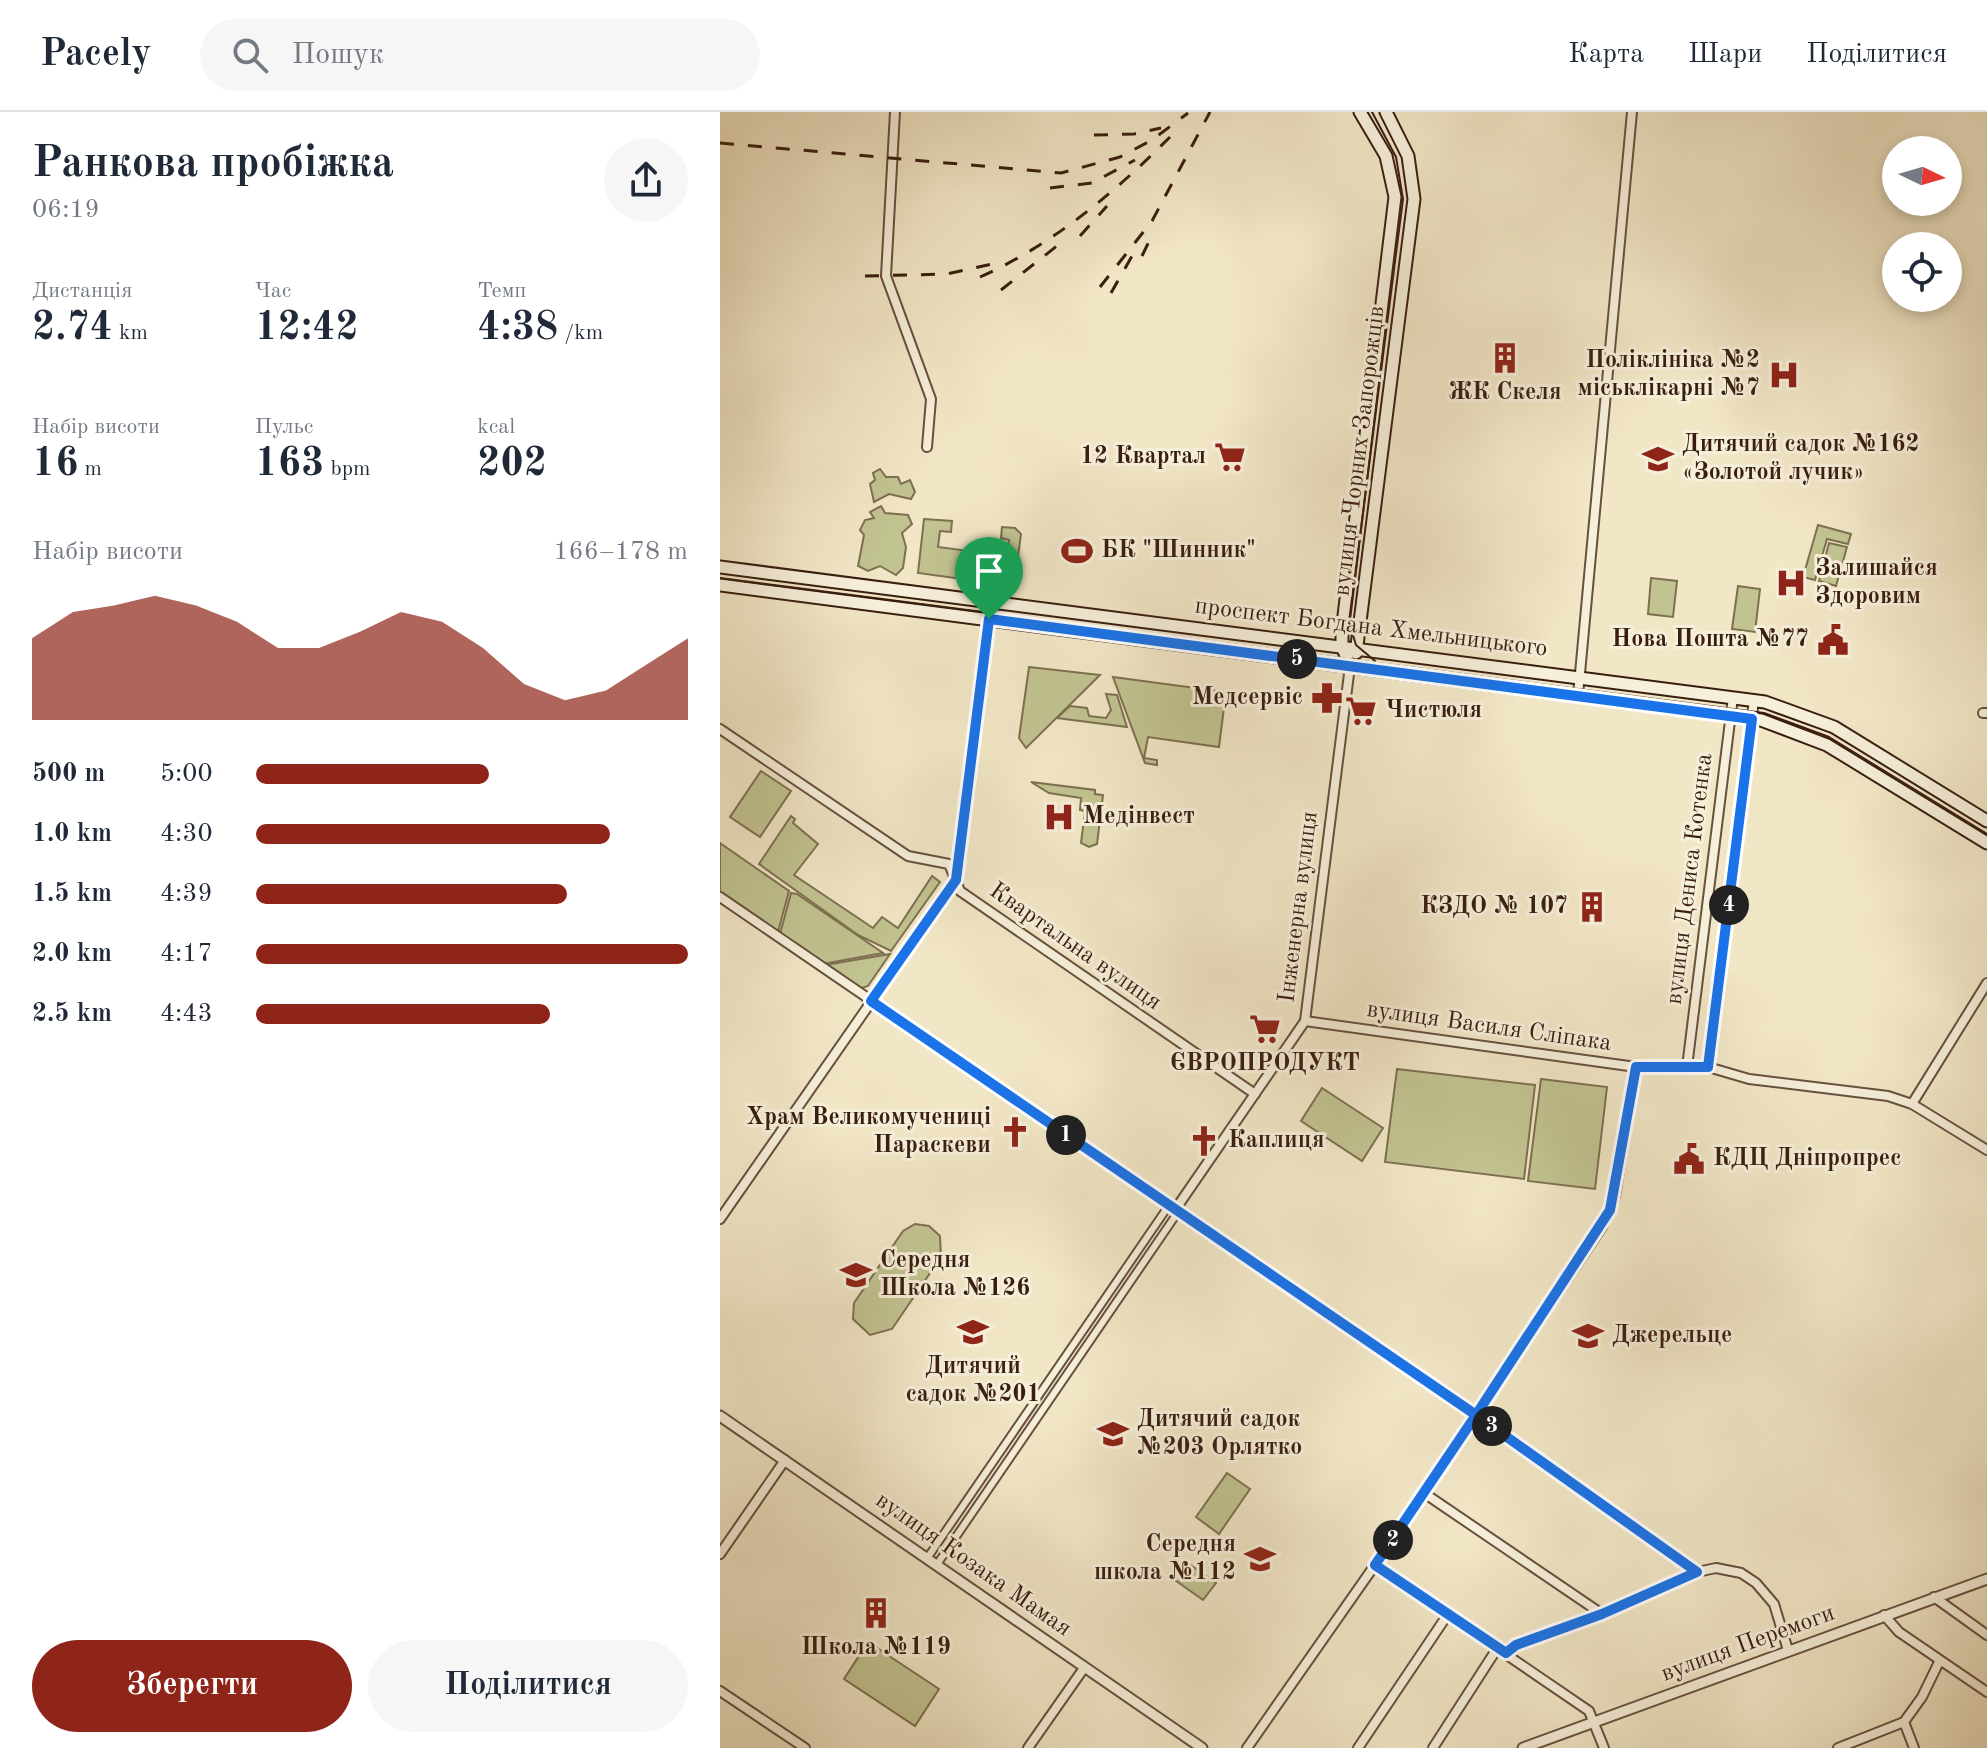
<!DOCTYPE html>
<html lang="uk">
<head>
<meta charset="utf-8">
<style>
	:root { --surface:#fff; --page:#f6f6f7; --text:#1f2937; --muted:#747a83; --line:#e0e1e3; --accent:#8f2418 }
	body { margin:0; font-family:"Old Standard TT",serif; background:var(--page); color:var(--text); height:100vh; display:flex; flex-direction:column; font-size:30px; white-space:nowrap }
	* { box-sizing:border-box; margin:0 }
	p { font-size:26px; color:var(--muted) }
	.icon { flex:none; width:44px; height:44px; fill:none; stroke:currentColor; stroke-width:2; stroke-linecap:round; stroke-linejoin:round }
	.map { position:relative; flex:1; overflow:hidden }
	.panel { display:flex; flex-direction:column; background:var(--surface); width:720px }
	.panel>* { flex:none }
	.needle { width:52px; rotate:95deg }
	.fabs { position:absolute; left:1162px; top:24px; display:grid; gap:16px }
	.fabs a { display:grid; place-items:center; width:80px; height:80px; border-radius:50%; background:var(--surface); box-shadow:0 4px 12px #0003; font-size:40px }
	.pin { position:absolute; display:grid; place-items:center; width:68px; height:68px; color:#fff; margin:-82px -34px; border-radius:50% 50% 50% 0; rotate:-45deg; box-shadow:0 0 8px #0007 }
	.pin .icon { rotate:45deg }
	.km { position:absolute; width:40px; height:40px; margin:-20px; border-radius:50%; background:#222; color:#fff; font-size:22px; line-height:40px; text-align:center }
	.round { display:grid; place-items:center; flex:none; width:84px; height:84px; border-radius:42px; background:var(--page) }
	.summary { display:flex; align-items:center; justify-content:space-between; height:136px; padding:0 32px }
	h1 { font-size:44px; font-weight:700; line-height:60px }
	.metrics { display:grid; grid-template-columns:repeat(3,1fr); gap:12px; height:136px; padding:8px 32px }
	.metrics div { display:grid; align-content:center }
	.metrics b { font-size:40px; font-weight:700 }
	.metrics small { font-size:22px; font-weight:400 }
	.metrics p { font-size:22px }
	.chart { height:224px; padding:16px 32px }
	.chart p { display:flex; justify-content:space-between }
	.chart svg { width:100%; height:144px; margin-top:8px; fill:var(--accent); opacity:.7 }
	.primary-button { display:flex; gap:16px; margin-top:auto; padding:16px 32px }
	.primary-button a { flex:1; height:92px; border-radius:48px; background:var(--accent); color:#fff; font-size:32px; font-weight:700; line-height:92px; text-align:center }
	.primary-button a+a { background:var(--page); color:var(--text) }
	ul { padding:0 32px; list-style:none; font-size:26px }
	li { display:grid; grid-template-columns:128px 96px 1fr; align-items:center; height:60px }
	li i { height:20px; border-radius:10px; background:var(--accent) }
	header { display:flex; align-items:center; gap:48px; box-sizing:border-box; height:112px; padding:0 40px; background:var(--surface); border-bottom:2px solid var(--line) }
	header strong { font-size:38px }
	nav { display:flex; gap:44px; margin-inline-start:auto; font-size:28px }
	.search { width:560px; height:72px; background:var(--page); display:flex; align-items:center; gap:20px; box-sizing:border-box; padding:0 28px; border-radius:44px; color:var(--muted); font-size:30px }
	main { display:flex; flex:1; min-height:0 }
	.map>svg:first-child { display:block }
	.green { fill:#c1c391; stroke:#7d7050; stroke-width:2 }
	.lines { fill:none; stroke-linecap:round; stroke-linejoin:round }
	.pedestrian-casing { stroke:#67503e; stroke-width:10 }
	.minor-casing { stroke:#67503e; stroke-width:12 }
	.tertiary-casing { stroke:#67503e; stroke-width:13 }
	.secondary-casing { stroke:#391e10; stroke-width:15 }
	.pedestrian { stroke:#f6efda; stroke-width:6 }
	.minor { stroke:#f6efda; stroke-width:8 }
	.tertiary { stroke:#f6efda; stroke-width:9 }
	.secondary { stroke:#f6efda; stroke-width:11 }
	.tram { stroke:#391e10; stroke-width:2 }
	.rail { stroke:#391e10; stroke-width:3; stroke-dasharray:14 14; stroke-linecap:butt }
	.route-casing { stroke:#fff; stroke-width:16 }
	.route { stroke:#1a73e8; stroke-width:10 }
	.labels { text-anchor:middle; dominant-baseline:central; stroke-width:6; stroke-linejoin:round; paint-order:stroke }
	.poi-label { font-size:24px; font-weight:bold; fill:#391e10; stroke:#f6efda; text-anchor:start }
	.street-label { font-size:24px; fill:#391e10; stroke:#f6efda }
</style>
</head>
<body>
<header>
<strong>Pacely</strong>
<div class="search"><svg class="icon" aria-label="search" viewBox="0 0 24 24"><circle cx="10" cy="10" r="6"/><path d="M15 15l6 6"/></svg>Пошук</div>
<nav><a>Карта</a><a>Шари</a><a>Поділитися</a></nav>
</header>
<main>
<section class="panel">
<div class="summary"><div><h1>Ранкова пробіжка</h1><p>06:19</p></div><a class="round"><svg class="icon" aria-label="share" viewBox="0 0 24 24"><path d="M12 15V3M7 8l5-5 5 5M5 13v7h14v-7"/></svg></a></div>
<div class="metrics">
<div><p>Дистанція</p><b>2.74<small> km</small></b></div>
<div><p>Час</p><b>12:42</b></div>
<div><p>Темп</p><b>4:38<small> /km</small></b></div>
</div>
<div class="metrics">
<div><p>Набір висоти</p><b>16<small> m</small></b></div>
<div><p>Пульс</p><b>163<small> bpm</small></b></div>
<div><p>kcal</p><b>202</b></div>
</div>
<div class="chart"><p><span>Набір висоти</span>166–178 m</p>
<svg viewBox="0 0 160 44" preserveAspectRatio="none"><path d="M0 44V19L10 11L20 9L30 6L40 9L50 14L60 22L70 22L80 17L90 11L100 14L110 22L120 33L130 38L140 35L150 27L160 19V44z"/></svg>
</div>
<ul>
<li><b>500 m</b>5:00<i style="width:54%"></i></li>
<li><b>1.0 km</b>4:30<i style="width:82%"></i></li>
<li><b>1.5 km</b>4:39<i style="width:72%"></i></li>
<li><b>2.0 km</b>4:17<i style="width:100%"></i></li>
<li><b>2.5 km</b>4:43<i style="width:68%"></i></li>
</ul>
<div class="primary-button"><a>Зберегти</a><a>Поділитися</a></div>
</section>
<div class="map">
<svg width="1267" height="1636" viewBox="0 0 1267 1636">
	<rect width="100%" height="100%" fill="#f1e6c6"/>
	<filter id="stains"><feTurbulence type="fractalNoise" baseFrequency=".0025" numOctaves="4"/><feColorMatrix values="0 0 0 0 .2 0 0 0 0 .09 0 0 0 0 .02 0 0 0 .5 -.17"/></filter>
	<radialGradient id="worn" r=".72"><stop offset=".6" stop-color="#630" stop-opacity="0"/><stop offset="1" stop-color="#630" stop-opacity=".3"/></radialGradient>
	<g class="green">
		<polygon points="160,357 166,365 178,365 181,372 190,368 195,380 191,387 169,382 154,390 150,372 155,368 153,361"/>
		<polygon points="161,394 165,401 188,403 192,412 182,421 186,435 183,456 176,463 160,454 148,459 138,454 144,423 140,418 145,408 154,406 150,400"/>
		<polygon points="204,407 232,409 231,420 220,419 218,435 286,444 289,428 281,426 282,415 295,416 301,422 294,474 198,461"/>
		<polygon points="1098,413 1131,422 1128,432 1107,427 1095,468 1083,465"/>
		<polygon points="1109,431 1127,435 1116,474 1099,469"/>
		<polygon points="931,466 957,469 953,505 928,502"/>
		<polygon points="1018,474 1040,477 1035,520 1012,517"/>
		<polygon points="309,555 380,563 306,636 299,626"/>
		<polygon points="393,565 506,580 499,635 428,625 424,646 437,648 437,653 425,651"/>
		<polygon points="386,582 397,583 407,615 337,606 350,594 367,596 369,604 386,606 391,598"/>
		<polygon points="41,659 71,679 40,725 10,705"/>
		<polygon points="311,670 375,678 375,682 383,683 377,732 369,735 361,731 365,699 360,698 361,686 329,681"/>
		<polygon points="71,704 75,707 73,711 98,732 74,763 153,816 162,805 178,816 212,764 220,770 171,839 138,823 39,752"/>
		<polygon points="0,731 69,779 58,820 0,781"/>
		<polygon points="71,781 77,782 163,841 103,852 60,822"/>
		<polygon points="170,842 148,874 139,877 105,853"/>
		<polygon points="677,957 815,973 804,1067 665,1050"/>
		<polygon points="821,967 887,975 875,1077 808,1069"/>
		<polygon points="602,976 663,1016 642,1049 581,1009"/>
		<polygon points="195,1112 209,1114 220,1124 221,1145 172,1217 150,1223 133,1207 134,1191 183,1119"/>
		<polygon points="507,1361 530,1377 499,1422 476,1405"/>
		<polygon points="465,1449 496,1471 483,1488 452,1466"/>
		<polygon points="148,1530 219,1577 195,1614 124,1567"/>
	</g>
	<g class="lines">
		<defs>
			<g id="pedestrian">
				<polyline points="208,1445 445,1099 445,1091"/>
				<polyline points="218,1451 458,1100"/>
			</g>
			<g id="minor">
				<polyline points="175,0 166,164 211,287 207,335"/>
				<polyline points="858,583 912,0"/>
				<polyline points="1263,601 1267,601"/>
				<polyline points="0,617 188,744 229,752 240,779 535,982"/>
				<polyline points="0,785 781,1319 977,1460"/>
				<polyline points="585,909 916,955 988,955 1029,967 1168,984 1192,992 1267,1038"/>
				<polyline points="967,955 1013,585"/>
				<polyline points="988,955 1034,588"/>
				<polyline points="1192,992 1267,871"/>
				<polyline points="455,1098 585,909 630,554"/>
				<polyline points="0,1107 236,768 272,490"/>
				<polyline points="704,1381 882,1502"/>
				<polyline points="0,1442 65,1348"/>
				<polyline points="655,1453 869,1599 884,1636"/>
				<polyline points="1214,1485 1267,1523"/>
				<polyline points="1164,1503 1179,1520 1267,1580"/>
				<polyline points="786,1541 796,1533 882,1502 977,1460 996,1456 1021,1461 1036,1471 1054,1492 1068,1538"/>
				<polyline points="0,1579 85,1636"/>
				<polyline points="1184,1610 1194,1636"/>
				<polyline points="308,1636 364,1556"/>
				<polyline points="527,1636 671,1430 882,1115 895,1084 916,955"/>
				<polyline points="638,1636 728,1502"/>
				<polyline points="713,1636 778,1535"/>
				<polyline points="1118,1636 1184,1610 1202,1585 1219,1550"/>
			</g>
			<g id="tertiary">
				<polyline points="0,1304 482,1636"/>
				<polyline points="803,1636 1267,1467"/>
			</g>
			<g id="secondary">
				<polyline points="0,455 1045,590 1114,615 1267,709"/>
				<polyline points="0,473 1041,608 1107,633 1267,731"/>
				<polyline points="636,541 694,87 688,44 666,0"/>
				<polyline points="630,554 622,534 622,520 675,85 666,44 640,0"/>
			</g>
		</defs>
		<use href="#pedestrian" class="pedestrian-casing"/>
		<use href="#minor" class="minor-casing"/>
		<use href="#tertiary" class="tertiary-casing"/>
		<use href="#secondary" class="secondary-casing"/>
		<use href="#pedestrian" class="pedestrian"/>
		<use href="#minor" class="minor"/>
		<use href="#tertiary" class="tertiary"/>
		<use href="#secondary" class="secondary"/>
		<g class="tram">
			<polyline points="652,0 676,45 683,87 629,510 636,533 655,549"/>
			<polyline points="0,466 1044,601 1109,625 1267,722"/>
		</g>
		<g class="rail">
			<polyline points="374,23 414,22 441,16"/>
			<polyline points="0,31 341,61 400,45 432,28 468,1"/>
			<polyline points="330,76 372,71 415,48"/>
			<polyline points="360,124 387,94"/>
			<polyline points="422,144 434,119"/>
			<polyline points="145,164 227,162 272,152"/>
			<path d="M260 165C334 132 394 81 450 25"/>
			<polyline points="380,175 432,109 490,0"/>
			<polyline points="281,178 347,126"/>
			<polyline points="391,181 412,144"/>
		</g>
	</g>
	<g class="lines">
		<defs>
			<polyline id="route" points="269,507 236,768 151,889 756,1303 655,1453 786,1541 796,1533 882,1502 977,1460 756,1303 890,1098 916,955 988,955 1032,607 269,507"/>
		</defs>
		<use href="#route" class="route-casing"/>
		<use href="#route" class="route"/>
	</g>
	<defs>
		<symbol id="building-bare" viewBox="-9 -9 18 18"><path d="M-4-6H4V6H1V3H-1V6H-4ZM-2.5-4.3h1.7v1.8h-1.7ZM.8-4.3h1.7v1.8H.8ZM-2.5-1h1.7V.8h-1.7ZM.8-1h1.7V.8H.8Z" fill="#8f2418" stroke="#f6efda" stroke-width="2.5" paint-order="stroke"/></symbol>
		<symbol id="hospital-bare" viewBox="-9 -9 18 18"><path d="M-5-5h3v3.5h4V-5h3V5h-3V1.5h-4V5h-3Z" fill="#8f2418" stroke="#f6efda" stroke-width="2.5" paint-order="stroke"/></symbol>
		<symbol id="supermarket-bare" viewBox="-9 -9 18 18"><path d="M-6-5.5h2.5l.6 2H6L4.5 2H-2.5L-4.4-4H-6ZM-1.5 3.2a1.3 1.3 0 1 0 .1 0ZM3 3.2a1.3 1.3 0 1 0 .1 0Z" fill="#8f2418" stroke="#f6efda" stroke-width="2.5" paint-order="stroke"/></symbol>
		<symbol id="school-bare" viewBox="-9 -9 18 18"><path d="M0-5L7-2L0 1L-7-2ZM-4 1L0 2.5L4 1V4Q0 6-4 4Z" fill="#8f2418" stroke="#f6efda" stroke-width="2.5" paint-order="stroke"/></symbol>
		<symbol id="stadium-bare" viewBox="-9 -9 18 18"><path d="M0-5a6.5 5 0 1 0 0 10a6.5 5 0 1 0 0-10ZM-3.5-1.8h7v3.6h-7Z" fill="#8f2418" stroke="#f6efda" stroke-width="2.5" paint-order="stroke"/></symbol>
		<symbol id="civic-bare" viewBox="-9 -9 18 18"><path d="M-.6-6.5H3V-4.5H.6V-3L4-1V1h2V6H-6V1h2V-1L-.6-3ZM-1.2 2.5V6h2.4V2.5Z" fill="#8f2418" stroke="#f6efda" stroke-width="2.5" paint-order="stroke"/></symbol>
		<symbol id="pharmacy-bare" viewBox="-9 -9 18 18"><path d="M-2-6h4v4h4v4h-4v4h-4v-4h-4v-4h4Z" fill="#8f2418" stroke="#f6efda" stroke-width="2.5" paint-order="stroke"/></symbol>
		<symbol id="church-bare" viewBox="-9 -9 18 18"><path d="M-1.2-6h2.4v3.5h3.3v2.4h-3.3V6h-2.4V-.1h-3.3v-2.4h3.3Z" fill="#8f2418" stroke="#f6efda" stroke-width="2.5" paint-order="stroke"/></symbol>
	</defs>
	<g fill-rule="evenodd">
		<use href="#building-bare" x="763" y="224" width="44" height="44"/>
		<use href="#hospital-bare" x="1042" y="241" width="44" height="44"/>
		<use href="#supermarket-bare" x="488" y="323" width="44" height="44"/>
		<use href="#school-bare" x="916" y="325" width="44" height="44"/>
		<use href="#stadium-bare" x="335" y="417" width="44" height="44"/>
		<use href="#hospital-bare" x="1049" y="449" width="44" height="44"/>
		<use href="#civic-bare" x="1091" y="506" width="44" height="44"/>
		<use href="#pharmacy-bare" x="585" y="564" width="44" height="44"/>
		<use href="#supermarket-bare" x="619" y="577" width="44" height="44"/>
		<use href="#hospital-bare" x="317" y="683" width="44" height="44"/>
		<use href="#building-bare" x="850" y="773" width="44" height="44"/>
		<use href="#supermarket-bare" x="523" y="895" width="44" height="44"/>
		<use href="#church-bare" x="273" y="998" width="44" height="44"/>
		<use href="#church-bare" x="462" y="1007" width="44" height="44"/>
		<use href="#civic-bare" x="947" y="1025" width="44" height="44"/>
		<use href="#school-bare" x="114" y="1141" width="44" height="44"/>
		<use href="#school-bare" x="231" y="1198" width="44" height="44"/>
		<use href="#school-bare" x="846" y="1202" width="44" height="44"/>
		<use href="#school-bare" x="371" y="1300" width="44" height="44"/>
		<use href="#school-bare" x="518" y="1425" width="44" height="44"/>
		<use href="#building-bare" x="134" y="1479" width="44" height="44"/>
	</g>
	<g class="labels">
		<g class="poi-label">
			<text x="1040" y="249" text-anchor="end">Поліклініка №2<tspan x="1040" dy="28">міськлікарні №7</tspan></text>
			<text x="785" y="281" text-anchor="middle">ЖК Скеля</text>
			<text x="962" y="333">Дитячий садок №162<tspan x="962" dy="28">«Золотой лучик»</tspan></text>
			<text x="486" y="345" text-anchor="end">12 Квартал</text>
			<text x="381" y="439">БК "Шинник"</text>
			<text x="1095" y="457">Залишайся<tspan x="1095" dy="28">Здоровим</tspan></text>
			<text x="1089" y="528" text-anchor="end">Нова Пошта №77</text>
			<text x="583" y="586" text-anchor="end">Медсервіс</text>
			<text x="665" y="599">Чистюля</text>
			<text x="363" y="705">Медінвест</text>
			<text x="848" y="795" text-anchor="end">КЗДО № 107</text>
			<text x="545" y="952" text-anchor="middle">ЄВРОПРОДУКТ</text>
			<text x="271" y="1006" text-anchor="end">Храм Великомучениці<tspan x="271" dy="28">Параскеви</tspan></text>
			<text x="508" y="1029">Каплиця</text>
			<text x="993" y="1047">КДЦ Дніпропрес</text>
			<text x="160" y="1149">Середня<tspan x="160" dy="28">Школа №126</tspan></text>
			<text x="892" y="1224">Джерельце</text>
			<text x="253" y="1255" text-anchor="middle">Дитячий<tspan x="253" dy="28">садок №201</tspan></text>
			<text x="417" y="1308">Дитячий садок<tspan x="417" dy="28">№203 Орлятко</tspan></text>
			<text x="516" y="1433" text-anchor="end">Середня<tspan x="516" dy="28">школа №112</tspan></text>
			<text x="156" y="1536" text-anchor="middle">Школа №119</text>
		</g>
		<g class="street-label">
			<text transform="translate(640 339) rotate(-83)">вулиця Чорних Запорожців</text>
			<text transform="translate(651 516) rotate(7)">проспект Богдана Хмельницького</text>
			<text transform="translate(970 767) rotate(-83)">вулиця Дениса Котенка</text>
			<text transform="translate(579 795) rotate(-83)">Інженерна вулиця</text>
			<text transform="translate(355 835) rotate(35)">Квартальна вулиця</text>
			<text transform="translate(769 915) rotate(8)">вулиця Василя Сліпака</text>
			<text transform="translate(253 1453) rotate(35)">вулиця Козака Мамая</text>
			<text transform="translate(1028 1532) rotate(-20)">вулиця Перемоги</text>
		</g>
	</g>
	<rect width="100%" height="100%" filter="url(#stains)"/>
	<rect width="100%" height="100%" fill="url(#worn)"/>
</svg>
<div class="fabs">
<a><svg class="needle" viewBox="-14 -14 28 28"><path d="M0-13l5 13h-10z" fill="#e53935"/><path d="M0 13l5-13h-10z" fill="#747a83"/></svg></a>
<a><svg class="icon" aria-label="locate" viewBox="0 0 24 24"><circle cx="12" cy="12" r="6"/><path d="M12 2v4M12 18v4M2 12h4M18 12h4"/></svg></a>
</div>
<div class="pin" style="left:269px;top:507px;background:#1e9e55"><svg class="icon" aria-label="arrive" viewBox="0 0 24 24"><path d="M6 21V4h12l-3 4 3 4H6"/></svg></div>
<b class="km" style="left:346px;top:1023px">1</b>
<b class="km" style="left:673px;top:1428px">2</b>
<b class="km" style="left:772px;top:1314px">3</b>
<b class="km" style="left:1009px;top:793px">4</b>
<b class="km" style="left:577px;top:547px">5</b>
</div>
</main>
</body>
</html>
